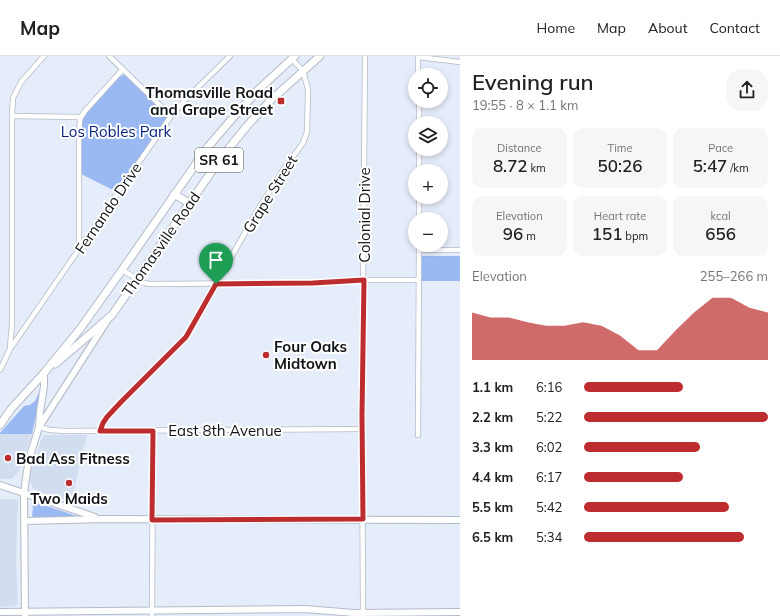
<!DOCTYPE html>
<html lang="en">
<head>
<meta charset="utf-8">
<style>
	:root { --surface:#fff; --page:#f6f6f6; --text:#202124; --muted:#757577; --line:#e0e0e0; --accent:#bd2d2f }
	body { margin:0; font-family:Mulish,sans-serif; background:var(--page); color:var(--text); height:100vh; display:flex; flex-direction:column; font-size:15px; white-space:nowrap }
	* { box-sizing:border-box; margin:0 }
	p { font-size:13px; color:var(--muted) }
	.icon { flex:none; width:22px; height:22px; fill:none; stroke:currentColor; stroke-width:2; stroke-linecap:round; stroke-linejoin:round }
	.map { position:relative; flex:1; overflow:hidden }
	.panel { display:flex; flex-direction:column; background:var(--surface); width:320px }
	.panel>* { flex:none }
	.tools { position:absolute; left:408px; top:12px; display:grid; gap:8px }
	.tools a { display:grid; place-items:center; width:40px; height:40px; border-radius:50%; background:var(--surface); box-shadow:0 2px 6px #0003; font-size:20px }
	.pin { position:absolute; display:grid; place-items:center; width:34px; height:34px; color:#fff; margin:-41px -17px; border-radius:50% 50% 50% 0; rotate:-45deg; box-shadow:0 0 4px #0007 }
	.pin .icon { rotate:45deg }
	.round { display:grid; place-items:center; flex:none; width:42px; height:42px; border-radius:16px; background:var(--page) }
	.summary { display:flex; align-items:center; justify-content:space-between; height:68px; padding:0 12px }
	h1 { font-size:22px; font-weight:600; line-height:30px }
	.stats { display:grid; grid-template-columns:repeat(3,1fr); gap:6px; height:68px; padding:4px 12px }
	.stats div { display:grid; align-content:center; border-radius:10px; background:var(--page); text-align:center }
	.stats b { font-size:17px; font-weight:600 }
	.stats small { font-size:11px; font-weight:400 }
	.stats p { font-size:11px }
	.chart { height:112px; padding:8px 12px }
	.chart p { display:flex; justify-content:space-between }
	.chart svg { width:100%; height:72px; margin-top:4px; fill:var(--accent); opacity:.7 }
	ul { padding:0 12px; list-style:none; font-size:13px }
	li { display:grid; grid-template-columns:64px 48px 1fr; align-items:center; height:30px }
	li i { height:10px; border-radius:5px; background:var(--accent) }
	header { display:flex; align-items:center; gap:24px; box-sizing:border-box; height:56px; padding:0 20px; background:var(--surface); border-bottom:1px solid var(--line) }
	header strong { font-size:19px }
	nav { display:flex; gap:22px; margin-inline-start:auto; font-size:14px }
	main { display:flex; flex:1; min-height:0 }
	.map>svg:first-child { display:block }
	.built { fill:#d2ddf0 }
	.green { fill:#9ab9f2 }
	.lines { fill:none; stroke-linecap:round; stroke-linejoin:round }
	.minor-casing { stroke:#b3bac7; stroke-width:6 }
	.tertiary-casing { stroke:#b3bac7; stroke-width:8 }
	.primary-casing { stroke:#b3bac7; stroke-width:9 }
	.minor { stroke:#fff; stroke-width:4.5 }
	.tertiary { stroke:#fff; stroke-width:6 }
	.primary { stroke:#fff; stroke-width:7 }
	.route-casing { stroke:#fff; stroke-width:8 }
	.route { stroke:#bd2d2f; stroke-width:5 }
	.poi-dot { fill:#bd2d2f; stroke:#fff; stroke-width:1.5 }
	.labels { text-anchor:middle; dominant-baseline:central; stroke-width:4; stroke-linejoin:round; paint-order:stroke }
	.shield { fill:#fff; stroke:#57595c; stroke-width:1 }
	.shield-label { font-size:14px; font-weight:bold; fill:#0f1216 }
	.poi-label { font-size:15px; font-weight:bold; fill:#0f1216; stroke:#fff; text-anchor:start }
	.park-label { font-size:15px; fill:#001d7a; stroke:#fff }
	.street-label { font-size:15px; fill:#0f1216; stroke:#fff }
</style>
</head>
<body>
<header>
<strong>Map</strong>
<nav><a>Home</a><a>Map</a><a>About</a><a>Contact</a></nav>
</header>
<main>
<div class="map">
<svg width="460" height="560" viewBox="0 0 460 560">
	<rect width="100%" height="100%" fill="#e5ecfa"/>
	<g class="built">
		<polygon points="0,378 32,378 19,416 18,416 13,422 10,423 4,423 0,422"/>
		<polygon points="45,379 87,379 71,446 38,435 33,432 31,426 29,426 30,418 41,384"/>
		<polygon points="0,443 18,443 16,505 18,548 14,550 0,551"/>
	</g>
	<g class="green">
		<polygon points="123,19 126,19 167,58 168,61 115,135 81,118 81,72 84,59 88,53 116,23"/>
		<rect x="421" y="200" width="39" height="25"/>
		<polygon points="39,337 41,337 32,378 0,378 0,377 24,350 30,349 35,345"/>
		<polygon points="34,446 80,461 34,461 32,460 33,452 32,449"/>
	</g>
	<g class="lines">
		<defs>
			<g id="minor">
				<polyline points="109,0 171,60"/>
				<polyline points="418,0 418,19"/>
				<polyline points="418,1 460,6"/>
				<polyline points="419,45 419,67"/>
				<polyline points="12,60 81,61"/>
				<polyline points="419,93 419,115"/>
				<polyline points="419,141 419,163"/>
				<polyline points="419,194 460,194"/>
				<polyline points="79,195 79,78 80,63 85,55 123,13"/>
				<polyline points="122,214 144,227 150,228 313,227 364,224 418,224"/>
				<polyline points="10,291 12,268 12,60 13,42 21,26 44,0"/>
				<polyline points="0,314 10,293 171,60 185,44 230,0"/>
				<polyline points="39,371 50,374 66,375 362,373"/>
				<polyline points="100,375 103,367 107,361 121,346 186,281 259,152 281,117 303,87 307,76 308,33 303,15 292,3"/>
				<polyline points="418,379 419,189"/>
				<polyline points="363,557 362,359 365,0"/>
				<polyline points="152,560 153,375"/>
			</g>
			<g id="tertiary">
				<polyline points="39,371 40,356 44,330 44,317"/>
				<polyline points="0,429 95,461"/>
				<polyline points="25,465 105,463 460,464"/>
				<polyline points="0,556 305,553 354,557 460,556"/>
				<polyline points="25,560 24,437 27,415 30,400 39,371 107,265"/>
			</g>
			<g id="primary">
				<polyline points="174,138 189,147"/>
				<polyline points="55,308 88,280 112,259 221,102 247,70 270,45 320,0"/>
				<polyline points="0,369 11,353 44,317 80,273 122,214 207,92 231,64 258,34 295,0"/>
			</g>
		</defs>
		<use href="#minor" class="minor-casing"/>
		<use href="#tertiary" class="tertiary-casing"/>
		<use href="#primary" class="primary-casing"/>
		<use href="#minor" class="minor"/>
		<use href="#tertiary" class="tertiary"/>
		<use href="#primary" class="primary"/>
	</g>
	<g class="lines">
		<defs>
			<polygon id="route" points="364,224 362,359 363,463 152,464 153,375 100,375 103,367 107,361 121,346 186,281 216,228 313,227"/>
		</defs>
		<use href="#route" class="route-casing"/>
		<use href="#route" class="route"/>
	</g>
	<g class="poi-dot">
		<rect x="277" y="41" width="8" height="8" rx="2"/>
		<circle cx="266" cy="299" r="4"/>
		<circle cx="8" cy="402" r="4"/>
		<circle cx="69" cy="427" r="4"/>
	</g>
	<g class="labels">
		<rect class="shield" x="195" y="92" width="48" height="24" rx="3"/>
		<g class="shield-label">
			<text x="219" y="104">SR 61</text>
		</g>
		<g class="poi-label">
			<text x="273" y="36" text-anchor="end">Thomasville Road<tspan x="273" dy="17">and Grape Street</tspan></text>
			<text x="274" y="290">Four Oaks<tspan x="274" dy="17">Midtown</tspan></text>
			<text x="16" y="402">Bad Ass Fitness</text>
			<text x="69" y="442" text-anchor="middle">Two Maids</text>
		</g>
		<g class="park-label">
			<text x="116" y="75">Los Robles Park</text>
		</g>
		<g class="street-label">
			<text transform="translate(270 138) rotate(-58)">Grape Street</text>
			<text transform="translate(108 152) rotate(-56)">Fernando Drive</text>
			<text transform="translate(364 159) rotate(-90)">Colonial Drive</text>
			<text transform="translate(161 188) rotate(-55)">Thomasville Road</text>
			<text x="225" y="374">East 8th Avenue</text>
		</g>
	</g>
</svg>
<div class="tools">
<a><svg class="icon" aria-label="locate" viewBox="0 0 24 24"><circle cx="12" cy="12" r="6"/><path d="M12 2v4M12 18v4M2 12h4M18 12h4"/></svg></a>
<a><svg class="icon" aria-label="layers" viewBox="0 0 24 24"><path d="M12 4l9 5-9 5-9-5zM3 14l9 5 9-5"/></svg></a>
<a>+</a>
<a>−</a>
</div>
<div class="pin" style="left:216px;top:228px;background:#1e9e55"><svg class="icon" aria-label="arrive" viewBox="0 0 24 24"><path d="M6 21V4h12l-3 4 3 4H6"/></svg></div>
</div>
<section class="panel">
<div class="summary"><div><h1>Evening run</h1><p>19:55 · 8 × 1.1 km</p></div><a class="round"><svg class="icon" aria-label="share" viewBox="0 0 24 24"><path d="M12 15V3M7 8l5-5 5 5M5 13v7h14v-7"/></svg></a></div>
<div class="stats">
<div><p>Distance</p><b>8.72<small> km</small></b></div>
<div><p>Time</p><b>50:26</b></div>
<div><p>Pace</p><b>5:47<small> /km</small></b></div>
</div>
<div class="stats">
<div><p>Elevation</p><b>96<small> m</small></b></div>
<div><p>Heart rate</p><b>151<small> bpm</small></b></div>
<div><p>kcal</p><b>656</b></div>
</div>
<div class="chart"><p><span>Elevation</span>255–266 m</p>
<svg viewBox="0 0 160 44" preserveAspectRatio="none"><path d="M0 44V15L10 18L20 18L30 21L40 23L50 23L60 21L70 23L80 29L90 38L100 38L110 26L120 15L130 6L140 6L150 12L160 15V44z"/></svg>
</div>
<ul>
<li><b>1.1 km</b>6:16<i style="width:54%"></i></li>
<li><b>2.2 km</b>5:22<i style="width:100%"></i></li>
<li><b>3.3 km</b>6:02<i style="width:63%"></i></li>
<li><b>4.4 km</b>6:17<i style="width:54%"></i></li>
<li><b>5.5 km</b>5:42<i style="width:79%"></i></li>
<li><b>6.5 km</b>5:34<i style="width:87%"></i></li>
</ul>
</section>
</main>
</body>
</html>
